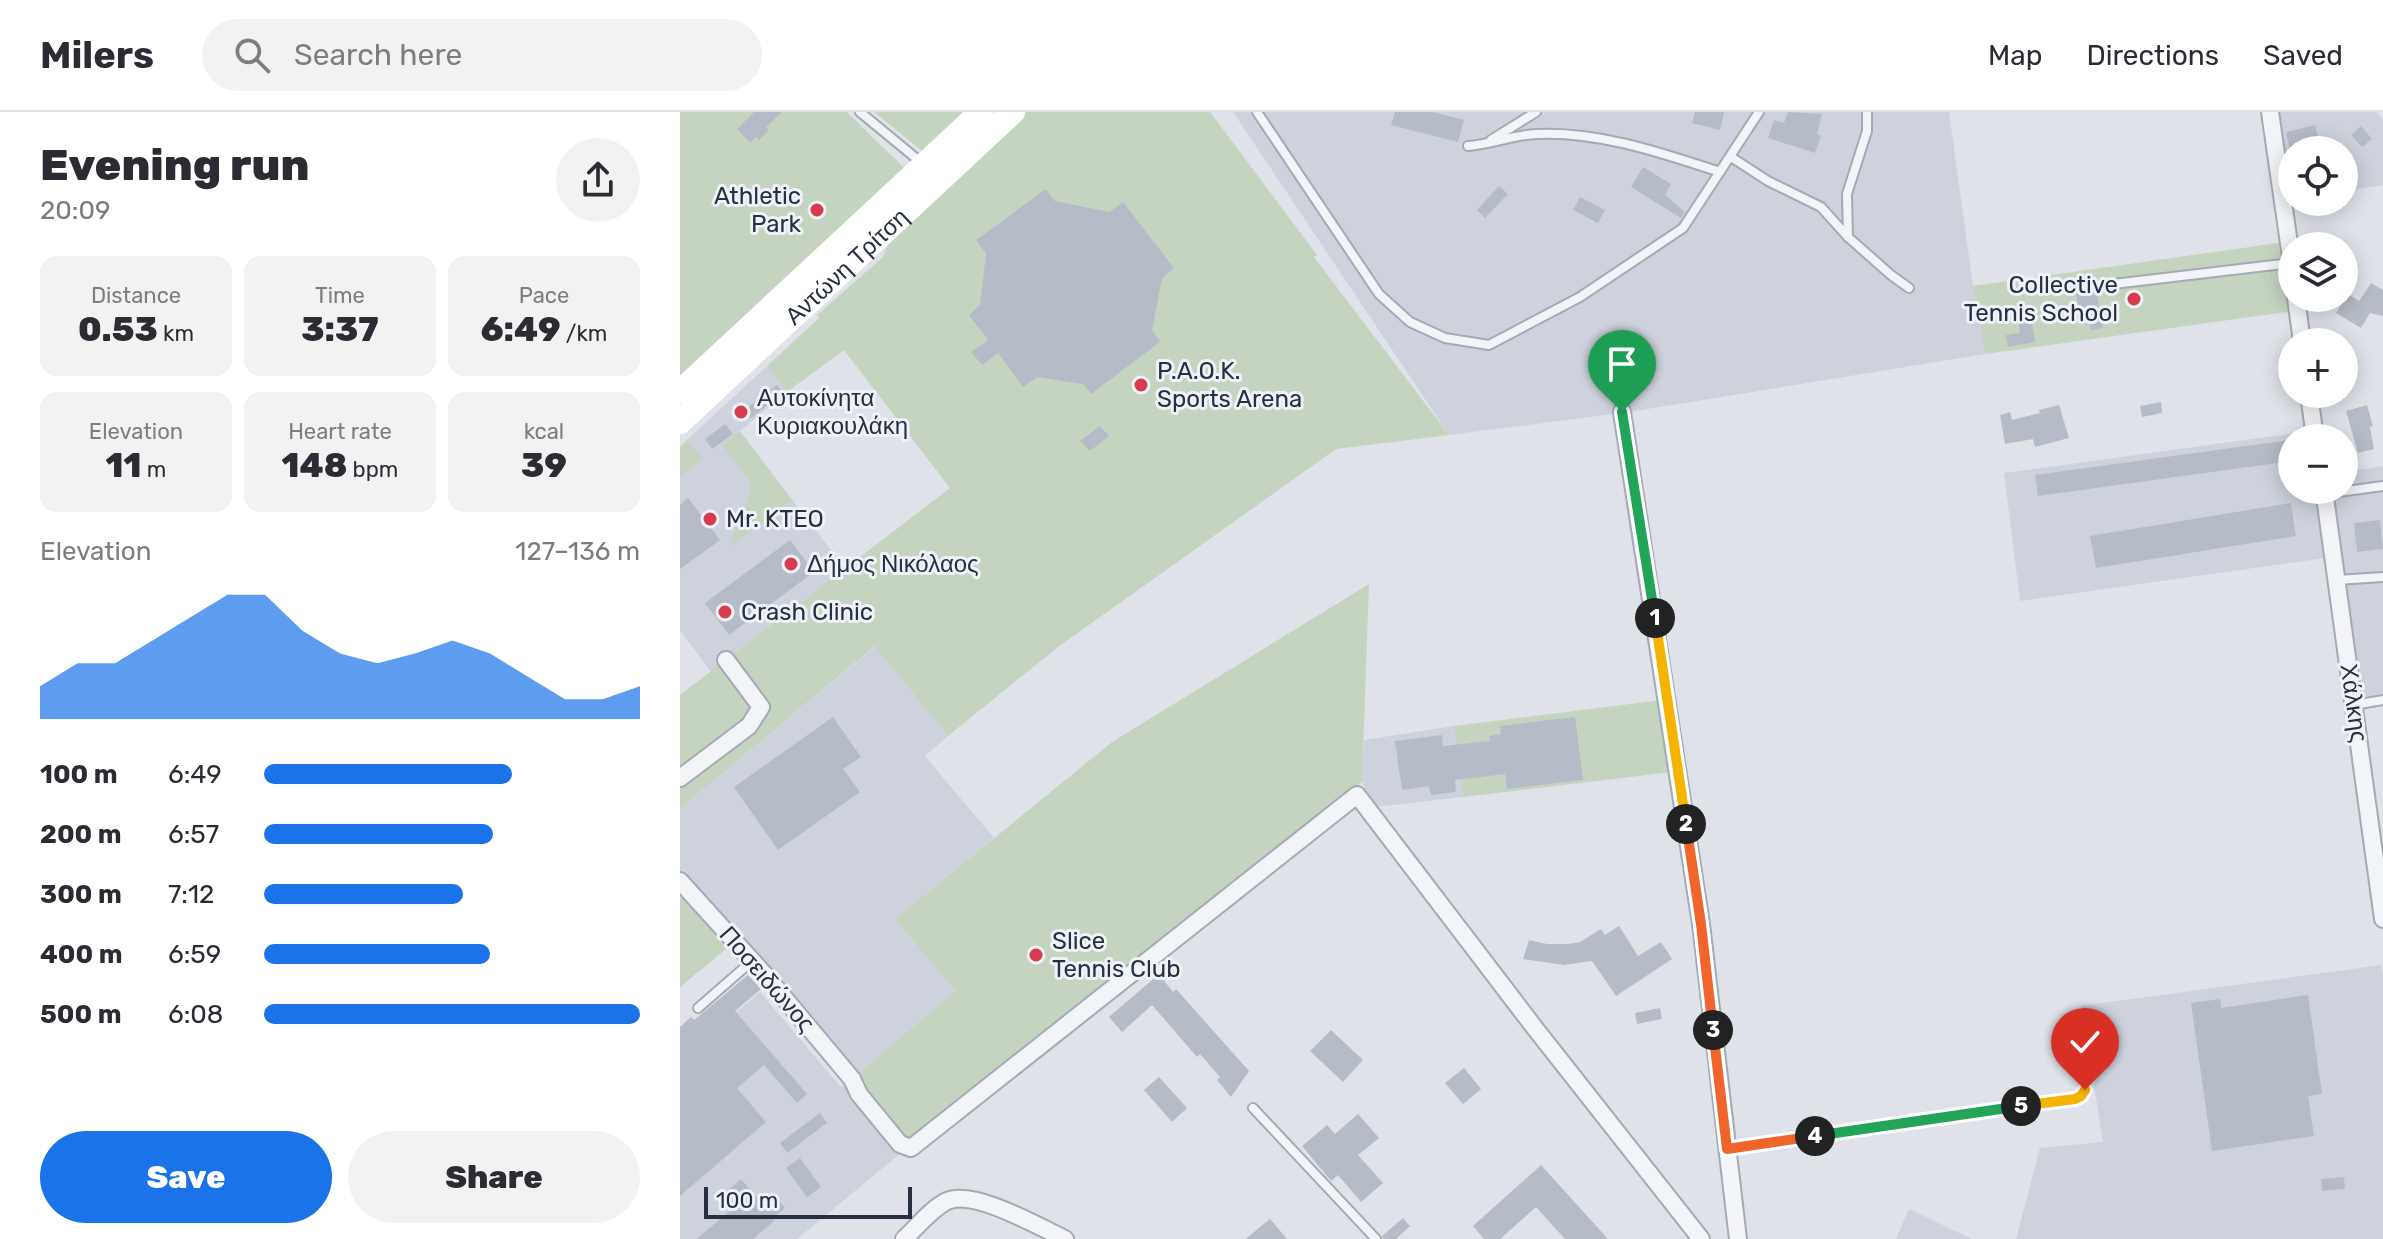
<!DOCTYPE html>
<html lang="en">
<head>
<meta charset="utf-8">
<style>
	:root { --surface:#fff; --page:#f2f2f3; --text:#2b2b33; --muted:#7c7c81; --line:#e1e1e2; --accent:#1a73e8 }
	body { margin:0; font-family:Rubik,sans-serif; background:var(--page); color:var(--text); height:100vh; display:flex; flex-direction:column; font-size:30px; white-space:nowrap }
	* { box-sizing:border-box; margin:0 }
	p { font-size:26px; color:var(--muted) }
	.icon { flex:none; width:44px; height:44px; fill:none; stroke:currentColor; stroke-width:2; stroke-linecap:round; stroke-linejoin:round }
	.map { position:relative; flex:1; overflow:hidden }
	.drawer { display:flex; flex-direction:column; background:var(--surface); width:680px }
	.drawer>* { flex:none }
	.controls { position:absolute; left:1598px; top:24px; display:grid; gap:16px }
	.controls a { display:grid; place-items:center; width:80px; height:80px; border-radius:50%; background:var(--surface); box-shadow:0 4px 20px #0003; font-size:40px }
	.scale { position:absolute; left:24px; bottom:20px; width:208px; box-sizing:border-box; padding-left:8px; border:4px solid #273042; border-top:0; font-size:22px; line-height:28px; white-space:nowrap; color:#273042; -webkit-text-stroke:6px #eff2f7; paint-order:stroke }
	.pin { position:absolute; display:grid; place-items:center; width:68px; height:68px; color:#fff; margin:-82px -34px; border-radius:50% 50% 50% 0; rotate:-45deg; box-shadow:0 0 8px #0007 }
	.pin .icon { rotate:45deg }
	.km { position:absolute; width:40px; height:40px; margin:-20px; border-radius:50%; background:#222; color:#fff; font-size:22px; line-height:40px; text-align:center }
	.round { display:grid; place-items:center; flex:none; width:84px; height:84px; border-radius:42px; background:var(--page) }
	.summary { display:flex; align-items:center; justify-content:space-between; height:136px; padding:0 40px }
	h1 { font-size:44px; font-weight:800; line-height:60px }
	.metrics { display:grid; grid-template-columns:repeat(3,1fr); gap:12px; height:136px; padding:8px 40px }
	.metrics div { display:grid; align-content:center; border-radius:16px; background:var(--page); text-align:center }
	.metrics b { font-size:34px; font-weight:800 }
	.metrics small { font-size:22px; font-weight:400 }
	.metrics p { font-size:22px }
	.chart { height:224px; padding:16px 40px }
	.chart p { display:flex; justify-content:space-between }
	.chart svg { width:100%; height:144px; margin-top:8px; fill:var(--accent); opacity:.7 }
	.action { display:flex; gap:16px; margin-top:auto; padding:16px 40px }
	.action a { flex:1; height:92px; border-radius:48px; background:var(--accent); color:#fff; font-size:32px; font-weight:800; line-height:92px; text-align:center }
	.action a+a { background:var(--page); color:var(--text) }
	ul { padding:0 40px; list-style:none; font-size:26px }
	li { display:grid; grid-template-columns:128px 96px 1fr; align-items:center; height:60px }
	li i { height:20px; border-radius:10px; background:var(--accent) }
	header { display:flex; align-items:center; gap:48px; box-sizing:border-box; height:112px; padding:0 40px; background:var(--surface); border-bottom:2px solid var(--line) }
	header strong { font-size:38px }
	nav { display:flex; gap:44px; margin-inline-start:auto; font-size:28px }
	.search { width:560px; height:72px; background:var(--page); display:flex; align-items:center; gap:20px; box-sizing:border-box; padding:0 28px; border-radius:44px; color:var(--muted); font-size:30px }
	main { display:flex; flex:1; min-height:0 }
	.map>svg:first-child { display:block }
	.built { fill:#cdd2dc }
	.green { fill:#c4d4c0 }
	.building { fill:#b6bcc7 }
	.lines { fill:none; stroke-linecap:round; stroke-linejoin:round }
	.lane-casing { stroke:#a4aab4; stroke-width:12 }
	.street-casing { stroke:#a4aab4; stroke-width:20 }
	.path { stroke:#bdc1c8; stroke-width:3; stroke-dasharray:6 6; stroke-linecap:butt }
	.lane { stroke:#f2f4f7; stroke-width:8 }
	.street { stroke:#f2f4f7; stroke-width:16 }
	.secondary { stroke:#fff; stroke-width:24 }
	.split-1-casing { stroke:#fff; stroke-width:16 }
	.split-2-casing { stroke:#fff; stroke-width:16 }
	.split-3-casing { stroke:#fff; stroke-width:16 }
	.split-4-casing { stroke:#fff; stroke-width:16 }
	.split-5-casing { stroke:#fff; stroke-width:16 }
	.split-6-casing { stroke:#fff; stroke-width:16 }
	.split-1 { stroke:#22a559; stroke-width:10 }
	.split-2 { stroke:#f5b400; stroke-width:10 }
	.split-3 { stroke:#f0652b; stroke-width:10 }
	.split-4 { stroke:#f0652b; stroke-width:10 }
	.split-5 { stroke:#22a559; stroke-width:10 }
	.split-6 { stroke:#f5b400; stroke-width:10 }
	.poi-dot { fill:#d83b50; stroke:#eff2f7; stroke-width:3 }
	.labels { text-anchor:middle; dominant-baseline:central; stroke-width:6; stroke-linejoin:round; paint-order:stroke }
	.poi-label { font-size:24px; fill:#273042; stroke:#eff2f7; text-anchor:start }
	.street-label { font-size:24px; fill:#273042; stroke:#eff2f7 }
</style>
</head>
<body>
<header>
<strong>Milers</strong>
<div class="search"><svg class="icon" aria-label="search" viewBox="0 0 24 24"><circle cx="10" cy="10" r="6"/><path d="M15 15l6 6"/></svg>Search here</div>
<nav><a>Map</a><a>Directions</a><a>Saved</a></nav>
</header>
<main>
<section class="drawer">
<div class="summary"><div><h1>Evening run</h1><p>20:09</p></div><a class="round"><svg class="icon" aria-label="share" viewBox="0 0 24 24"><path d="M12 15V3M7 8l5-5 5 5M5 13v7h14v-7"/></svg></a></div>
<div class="metrics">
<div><p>Distance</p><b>0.53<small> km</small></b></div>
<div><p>Time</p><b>3:37</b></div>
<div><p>Pace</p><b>6:49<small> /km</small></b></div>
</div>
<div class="metrics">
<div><p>Elevation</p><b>11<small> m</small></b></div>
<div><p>Heart rate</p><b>148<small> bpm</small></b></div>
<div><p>kcal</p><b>39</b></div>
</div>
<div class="chart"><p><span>Elevation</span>127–136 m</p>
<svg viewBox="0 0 160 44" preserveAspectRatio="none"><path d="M0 44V34L10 27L20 27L30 20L40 13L50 6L60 6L70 17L80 24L90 27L100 24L110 20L120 24L130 31L140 38L150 38L160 34V44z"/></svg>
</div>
<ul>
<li><b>100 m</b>6:49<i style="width:66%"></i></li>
<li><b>200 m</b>6:57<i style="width:61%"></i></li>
<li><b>300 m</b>7:12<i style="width:53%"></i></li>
<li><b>400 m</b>6:59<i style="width:60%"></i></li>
<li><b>500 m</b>6:08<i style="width:100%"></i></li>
</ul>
<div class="action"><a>Save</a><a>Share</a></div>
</section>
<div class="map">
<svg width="1703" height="1127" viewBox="0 0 1703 1127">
	<rect width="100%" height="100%" fill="#dfe3e9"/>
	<g class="built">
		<polygon points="553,0 1269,0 1293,174 1305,242 949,300 769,323"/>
		<polygon points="1595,0 1696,0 1703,8 1703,73 1664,79 1664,38 1612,38 1612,87 1609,88"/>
		<polygon points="87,254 107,280 43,333 69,368 71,379 50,434 113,389 166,457 31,560 0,518 0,364 23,347 7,328"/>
		<polygon points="1630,319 1631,326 1612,326 1612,378 1637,378 1646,446 1340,489 1324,361"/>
		<polygon points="1703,354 1703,582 1680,585 1653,378 1664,378 1664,360"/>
		<polygon points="196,534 268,624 245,644 314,726 215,807 275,879 178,962 222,1040 117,1127 0,1127 0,948 80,880 161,975 178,963 0,765 0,697"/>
		<polygon points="774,614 783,685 695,695 682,670 684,628"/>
		<polygon points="1701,853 1703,867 1703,1127 1336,1127 1360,1036 1423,1030 1401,894"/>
		<polygon points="1229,1097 1292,1127 1216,1127"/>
	</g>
	<g class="green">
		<polygon points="0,0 167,0 224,56 0,264"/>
		<polygon points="194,0 283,0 242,39"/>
		<polygon points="346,0 530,0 637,143 634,145 769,323 656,337 378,535 268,624 195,534 0,697 0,583 270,376 164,238 107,280 87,254 139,206 137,203 203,145 210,127"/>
		<polygon points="1605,130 1614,199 1305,242 1293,174"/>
		<polygon points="60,319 113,389 49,435 71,379 69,368 42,333"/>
		<polygon points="7,328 24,347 0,364 0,335"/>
		<polygon points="689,472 682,670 222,1040 183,983 178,962 275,879 215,807 432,630"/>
		<polygon points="982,588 992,660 783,685 774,614"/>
		<polygon points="2,784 47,836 0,875 0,786"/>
	</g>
	<g class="building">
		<polygon points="74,0 102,0 86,15 89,18 79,28 76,25 70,31 57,17"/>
		<polygon points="715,0 753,0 784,8 778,30 711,13"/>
		<polygon points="1015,0 1044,0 1040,18 1012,11"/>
		<polygon points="1108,0 1142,2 1137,22 1141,24 1135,41 1088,26 1094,8 1104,11"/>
		<polygon points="1635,13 1641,38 1610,38 1606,20"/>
		<polygon points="1681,14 1692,27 1682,35 1671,23"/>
		<polygon points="963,55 991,72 985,83 1005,100 1001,106 951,75"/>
		<polygon points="819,74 828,82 805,106 797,98"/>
		<polygon points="366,77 375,89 429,100 443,90 494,156 482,166 472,218 480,230 411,282 403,272 357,265 343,275 318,241 302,253 291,240 308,228 289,203 300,193 306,142 296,128"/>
		<polygon points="900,85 925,98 918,111 893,98"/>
		<polygon points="1413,163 1423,216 1411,218 1407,197 1399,198 1395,177 1404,176 1402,165"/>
		<polygon points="1691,171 1703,178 1703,204 1690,201 1681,216 1656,201 1668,182 1679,189"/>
		<polygon points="1351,205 1355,230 1328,235 1326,223 1340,221 1338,207"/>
		<polygon points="97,273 103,281 70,307 64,298"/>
		<polygon points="1481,290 1482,301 1462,305 1460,294"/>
		<polygon points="1379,293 1389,326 1355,335 1353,327 1325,332 1320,303 1330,300 1332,308 1360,301 1359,298"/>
		<polygon points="1687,293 1693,314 1690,315 1694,337 1678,341 1666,299"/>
		<polygon points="45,312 53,322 32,337 25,327"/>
		<polygon points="420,314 429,324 410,339 400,329"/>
		<polygon points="1610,328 1612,349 1358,384 1355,363"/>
		<polygon points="8,386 40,428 0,457 0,393"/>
		<polygon points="1611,391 1616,424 1416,456 1410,424"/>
		<polygon points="1700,408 1703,437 1677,440 1674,411"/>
		<polygon points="110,428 134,460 49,523 25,491"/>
		<polygon points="153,605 181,645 163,657 180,680 98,738 54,675"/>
		<polygon points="895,605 903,668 827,677 825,662 775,668 776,680 751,683 749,674 722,678 715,629 762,623 763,634 810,629 809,624 821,622 820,614"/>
		<polygon points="939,814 958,844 981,830 992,847 936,884 912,849 884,853 843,847 849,828 867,832 888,832 900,830 921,817 925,823"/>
		<polygon points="479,862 493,880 496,877 569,959 551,985 537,968 540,965 520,942 517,945 472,893 442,920 429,905"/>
		<polygon points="68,863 81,877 55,899 127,982 117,991 84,953 57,976 86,1010 0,1084 0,915 11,905 14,908"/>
		<polygon points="1628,883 1642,982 1628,984 1634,1024 1532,1039 1511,891 1540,887 1541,896"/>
		<polygon points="980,896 982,907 957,912 955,901"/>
		<polygon points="651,918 683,948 663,970 630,939"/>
		<polygon points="784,956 801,977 783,992 765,971"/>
		<polygon points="479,965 507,996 492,1010 464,978"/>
		<polygon points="140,1001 147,1011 107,1041 100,1031"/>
		<polygon points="678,1002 699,1026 678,1043 703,1071 681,1090 658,1063 651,1069 622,1034 647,1013 655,1022"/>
		<polygon points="120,1046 141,1075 127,1085 106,1056"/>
		<polygon points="861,1053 928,1127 885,1127 856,1095 820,1127 804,1127 793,1114"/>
		<polygon points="1664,1065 1665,1077 1642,1079 1641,1067"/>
		<polygon points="61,1067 82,1092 94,1082 105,1096 93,1106 95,1108 73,1127 16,1127 55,1095 44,1082"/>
		<polygon points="723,1106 730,1114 716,1127 703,1127 702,1124"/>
		<polygon points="590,1107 607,1127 566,1127 580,1115"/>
	</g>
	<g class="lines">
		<defs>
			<g id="lane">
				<polyline points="180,0 243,52"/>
				<polyline points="577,0 699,182 730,210 765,226 809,233 900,185 1003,116 1079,0"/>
				<polyline points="811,28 856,0"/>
				<path d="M788 34C811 32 834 23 856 22 919 19 982 41 1040 60"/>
				<polyline points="1051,45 1088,69 1141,95 1168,125 1167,82 1187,19 1187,0"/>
				<polyline points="1168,125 1211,163 1229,176"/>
				<polyline points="1425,173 1611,151"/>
				<polyline points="1644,382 1703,374"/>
				<polyline points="1657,468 1703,465"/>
				<polyline points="1674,593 1703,588"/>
				<polyline points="18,896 72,849"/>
				<polyline points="573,996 696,1127"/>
			</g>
			<g id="street">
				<polyline points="1590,0 1612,152"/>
				<polyline points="1616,186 1622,230"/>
				<polyline points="1629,282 1635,326"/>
				<polyline points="942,300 1021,812 1058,1127"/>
				<polyline points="1644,378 1703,807"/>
				<polyline points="0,666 69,614 81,595 46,548"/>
				<polyline points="0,769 85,863 172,967 179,982 220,1032 231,1036 677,683 854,915 1021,1127"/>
				<path d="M224 1127C237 1115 251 1097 267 1089 294 1077 359 1115 385 1127"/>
			</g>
		</defs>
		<use href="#lane" class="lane-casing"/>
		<use href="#street" class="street-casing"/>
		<polyline class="path" points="1063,1035 1395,987 1401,984 1407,972 1396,901"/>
		<use href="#lane" class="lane"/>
		<use href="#street" class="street"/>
		<g class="secondary">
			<polyline points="0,280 301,0"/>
			<path id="s1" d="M0 310 333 0"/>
		</g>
	</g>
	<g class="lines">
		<defs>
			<polyline id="split-1" points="942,300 975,506"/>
			<polyline id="split-2" points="975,506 1006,712"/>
			<polyline id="split-3" points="1006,712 1021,812 1033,918"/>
			<polyline id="split-4" points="1033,918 1047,1037 1135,1024"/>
			<polyline id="split-5" points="1135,1024 1341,994"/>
			<polyline id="split-6" points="1341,994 1395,987 1401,984 1405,978"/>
		</defs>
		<use href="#split-1" class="split-1-casing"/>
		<use href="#split-2" class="split-2-casing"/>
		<use href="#split-3" class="split-3-casing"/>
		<use href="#split-4" class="split-4-casing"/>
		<use href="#split-5" class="split-5-casing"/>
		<use href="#split-6" class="split-6-casing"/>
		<use href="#split-1" class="split-1"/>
		<use href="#split-2" class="split-2"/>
		<use href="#split-3" class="split-3"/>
		<use href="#split-4" class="split-4"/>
		<use href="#split-5" class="split-5"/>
		<use href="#split-6" class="split-6"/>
	</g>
	<g class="poi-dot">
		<circle cx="137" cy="98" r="8"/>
		<circle cx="1454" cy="187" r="8"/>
		<circle cx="461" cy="273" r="8"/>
		<circle cx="61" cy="300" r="8"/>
		<circle cx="30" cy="407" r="8"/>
		<circle cx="111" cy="452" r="8"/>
		<circle cx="45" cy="500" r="8"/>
		<circle cx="356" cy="843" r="8"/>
	</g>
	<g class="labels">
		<g class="poi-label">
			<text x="121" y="84" text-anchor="end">Athletic<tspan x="121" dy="28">Park</tspan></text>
			<text x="1438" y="173" text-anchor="end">Collective<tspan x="1438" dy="28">Tennis School</tspan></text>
			<text x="477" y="259">P.A.O.K.<tspan x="477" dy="28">Sports Arena</tspan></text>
			<text x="77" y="286">Αυτοκίνητα<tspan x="77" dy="28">Κυριακουλάκη</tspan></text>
			<text x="46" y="407">Mr. KTEO</text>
			<text x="127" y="452">Δήμος Νικόλαος</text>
			<text x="61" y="500">Crash Clinic</text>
			<text x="372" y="829">Slice<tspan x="372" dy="28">Tennis Club</tspan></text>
		</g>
		<g class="street-label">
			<text stroke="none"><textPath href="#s1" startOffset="228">Αντώνη Τρίτση</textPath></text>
			<text transform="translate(1674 591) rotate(82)">Χάλκης</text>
			<text transform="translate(87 867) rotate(49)">Ποσειδώνος</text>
		</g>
	</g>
</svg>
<div class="controls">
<a><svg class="icon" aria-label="locate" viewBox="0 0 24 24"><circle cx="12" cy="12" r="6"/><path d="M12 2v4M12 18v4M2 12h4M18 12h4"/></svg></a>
<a><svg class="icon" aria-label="layers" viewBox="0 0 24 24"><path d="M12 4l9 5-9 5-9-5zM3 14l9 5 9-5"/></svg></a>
<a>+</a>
<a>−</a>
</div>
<div class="scale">100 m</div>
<div class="pin" style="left:942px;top:300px;background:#1e9e55"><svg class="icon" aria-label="arrive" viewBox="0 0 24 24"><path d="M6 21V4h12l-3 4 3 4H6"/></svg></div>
<div class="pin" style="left:1405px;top:978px;background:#d93025"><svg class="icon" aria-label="check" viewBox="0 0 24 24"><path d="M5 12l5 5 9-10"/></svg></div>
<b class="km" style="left:975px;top:506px">1</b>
<b class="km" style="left:1006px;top:712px">2</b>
<b class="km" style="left:1033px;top:918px">3</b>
<b class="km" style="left:1135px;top:1024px">4</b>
<b class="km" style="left:1341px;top:994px">5</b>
</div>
</main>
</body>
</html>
